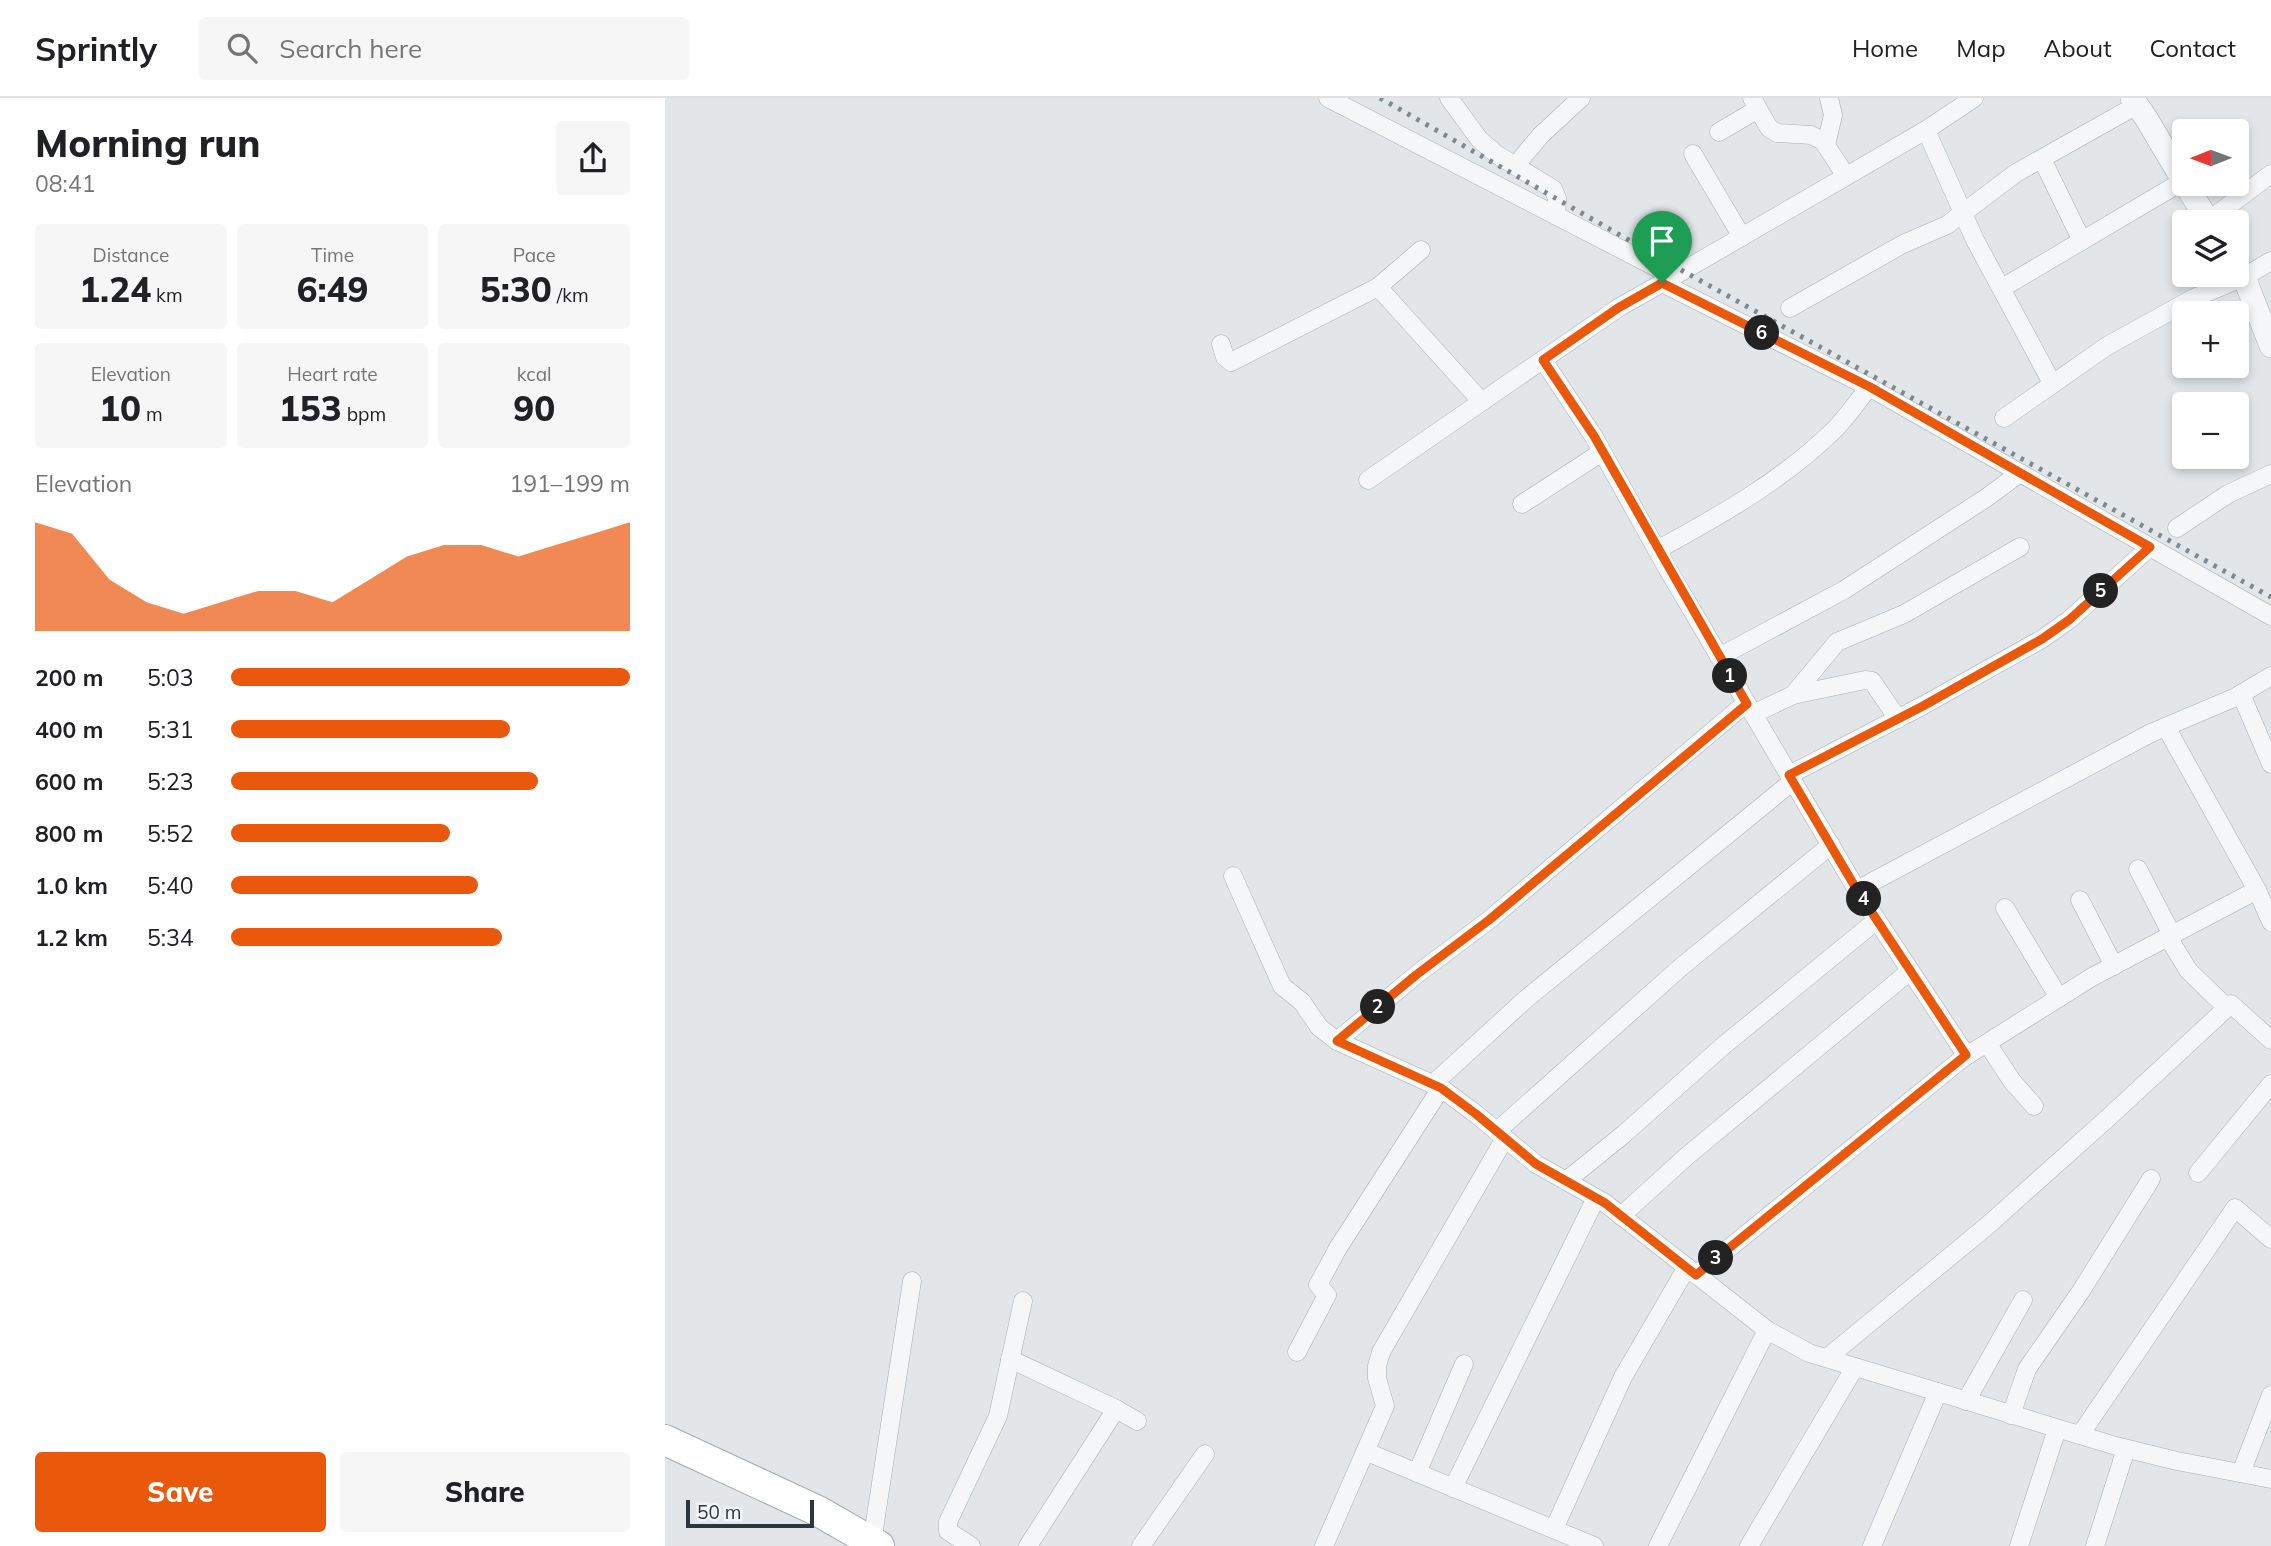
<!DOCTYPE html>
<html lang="en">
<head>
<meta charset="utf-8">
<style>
	:root { --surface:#fff; --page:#f6f6f6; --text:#202124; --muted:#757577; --line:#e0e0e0; --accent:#ea580c }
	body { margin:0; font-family:Mulish,sans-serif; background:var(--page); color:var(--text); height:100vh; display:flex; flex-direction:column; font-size:26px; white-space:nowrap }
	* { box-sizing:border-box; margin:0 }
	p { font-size:23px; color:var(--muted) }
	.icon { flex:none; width:38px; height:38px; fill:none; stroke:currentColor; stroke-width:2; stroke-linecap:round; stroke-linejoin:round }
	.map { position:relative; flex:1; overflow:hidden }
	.sheet { display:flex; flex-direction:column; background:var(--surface); width:665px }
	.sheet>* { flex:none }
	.needle { width:46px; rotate:269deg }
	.buttons { position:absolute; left:1507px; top:21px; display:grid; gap:14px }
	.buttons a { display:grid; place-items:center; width:77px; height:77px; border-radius:7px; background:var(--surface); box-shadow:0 4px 10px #0003; font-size:35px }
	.scale { position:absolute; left:21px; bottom:18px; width:128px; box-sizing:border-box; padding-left:7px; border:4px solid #2b3740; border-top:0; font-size:19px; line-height:24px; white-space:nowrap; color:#2b3740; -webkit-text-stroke:5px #f1f5f7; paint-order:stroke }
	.pin { position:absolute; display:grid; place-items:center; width:60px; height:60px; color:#fff; margin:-72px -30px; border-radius:50% 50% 50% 0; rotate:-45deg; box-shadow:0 0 7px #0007 }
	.pin .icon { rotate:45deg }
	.km { position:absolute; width:35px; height:35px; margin:-18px; border-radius:50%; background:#222; color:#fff; font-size:19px; line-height:35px; text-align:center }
	.round { display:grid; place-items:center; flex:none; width:74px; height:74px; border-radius:7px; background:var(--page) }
	.overview { display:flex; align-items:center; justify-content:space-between; height:119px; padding:0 35px }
	h1 { font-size:38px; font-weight:800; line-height:52px }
	.stats { display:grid; grid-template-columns:repeat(3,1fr); gap:10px; height:119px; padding:7px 35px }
	.stats div { display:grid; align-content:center; border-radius:7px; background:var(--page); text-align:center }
	.stats b { font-size:35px; font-weight:800 }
	.stats small { font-size:19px; font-weight:400 }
	.stats p { font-size:19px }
	.chart { height:196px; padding:14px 35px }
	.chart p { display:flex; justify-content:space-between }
	.chart svg { width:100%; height:126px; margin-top:7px; fill:var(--accent); opacity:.7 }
	.button { display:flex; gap:14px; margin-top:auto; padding:14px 35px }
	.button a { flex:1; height:80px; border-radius:7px; background:var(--accent); color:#fff; font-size:28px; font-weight:800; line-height:80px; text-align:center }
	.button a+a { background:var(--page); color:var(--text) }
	ul { padding:0 35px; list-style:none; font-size:23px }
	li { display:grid; grid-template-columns:112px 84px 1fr; align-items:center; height:52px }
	li i { height:18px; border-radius:9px; background:var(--accent) }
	header { display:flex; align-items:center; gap:42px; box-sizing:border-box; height:98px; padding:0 35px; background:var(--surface); border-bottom:2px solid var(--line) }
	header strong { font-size:33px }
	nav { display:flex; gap:38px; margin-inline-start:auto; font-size:24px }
	.search { width:490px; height:63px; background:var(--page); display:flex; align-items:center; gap:18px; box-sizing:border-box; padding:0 24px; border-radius:7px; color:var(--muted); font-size:26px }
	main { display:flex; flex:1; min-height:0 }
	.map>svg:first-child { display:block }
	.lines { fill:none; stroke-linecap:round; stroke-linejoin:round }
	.minor-casing { stroke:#a7aeb3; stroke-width:19 }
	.tertiary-casing { stroke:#a7aeb3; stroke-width:24 }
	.primary-casing { stroke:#a1adb4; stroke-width:32 }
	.minor { stroke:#f4f6f8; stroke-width:18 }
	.tertiary { stroke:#f4f6f8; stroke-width:23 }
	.primary { stroke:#fff; stroke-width:30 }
	.rail { stroke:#7c8992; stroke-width:5; stroke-dasharray:3.5 7; stroke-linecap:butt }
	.route-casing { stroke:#fff; stroke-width:14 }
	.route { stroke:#ea580c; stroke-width:9 }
</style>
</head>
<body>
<header>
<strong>Sprintly</strong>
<div class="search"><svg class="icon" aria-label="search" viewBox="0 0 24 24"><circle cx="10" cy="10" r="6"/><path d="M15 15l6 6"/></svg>Search here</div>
<nav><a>Home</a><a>Map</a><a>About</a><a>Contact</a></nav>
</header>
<main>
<section class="sheet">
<div class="overview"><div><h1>Morning run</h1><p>08:41</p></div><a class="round"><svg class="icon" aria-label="share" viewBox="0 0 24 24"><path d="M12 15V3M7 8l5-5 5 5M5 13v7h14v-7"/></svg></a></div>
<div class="stats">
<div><p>Distance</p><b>1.24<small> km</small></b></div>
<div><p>Time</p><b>6:49</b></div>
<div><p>Pace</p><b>5:30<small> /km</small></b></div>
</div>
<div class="stats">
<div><p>Elevation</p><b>10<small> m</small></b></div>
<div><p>Heart rate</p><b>153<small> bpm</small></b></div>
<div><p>kcal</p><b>90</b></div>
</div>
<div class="chart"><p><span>Elevation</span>191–199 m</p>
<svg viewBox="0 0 160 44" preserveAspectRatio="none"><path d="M0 44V6L10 10L20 26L30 34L40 38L50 34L60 30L70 30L80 34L90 26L100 18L110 14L120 14L130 18L140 14L150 10L160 6V44z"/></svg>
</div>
<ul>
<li><b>200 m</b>5:03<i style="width:100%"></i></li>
<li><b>400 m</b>5:31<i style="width:70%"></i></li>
<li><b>600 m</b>5:23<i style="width:77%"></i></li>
<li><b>800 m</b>5:52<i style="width:55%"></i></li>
<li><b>1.0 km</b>5:40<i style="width:62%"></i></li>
<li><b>1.2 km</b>5:34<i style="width:68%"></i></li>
</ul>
<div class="button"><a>Save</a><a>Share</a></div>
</section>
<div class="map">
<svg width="1606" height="1448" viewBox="0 0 1606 1448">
	<rect width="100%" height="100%" fill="#e2e6e9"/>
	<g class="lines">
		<defs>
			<g id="minor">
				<polyline points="663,0 1008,178"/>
				<polyline points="784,0 814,41 831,56 888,91 892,100 891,118"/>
				<polyline points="1087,0 1104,30 1112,35 1146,37 1158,43 1181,78"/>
				<polyline points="1309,0 1261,32 997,185 1204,289 1606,518"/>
				<polyline points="1261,32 1310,142 1387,285"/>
				<polyline points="1054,34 1093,11"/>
				<polyline points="1161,47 1168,17 1164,0"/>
				<polyline points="1028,56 1077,139"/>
				<polyline points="1377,61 1417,143"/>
				<polyline points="850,68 876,37 916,0"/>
				<polyline points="1543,123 1606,76"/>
				<polyline points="713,189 816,303"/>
				<polyline points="1337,190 1518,83"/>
				<polyline points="1125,210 1238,146 1282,127 1351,75 1472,7"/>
				<polyline points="556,246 560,259 566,264 713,189 756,152"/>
				<polyline points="878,262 929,339 1002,470 1192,792 1301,957"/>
				<polyline points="1339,320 1442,248 1529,200 1579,179 1606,163"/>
				<polyline points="703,382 953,210 997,185"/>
				<polyline points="857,406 937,354"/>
				<polyline points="1512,430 1563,396 1606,376"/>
				<path d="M992 452C1054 418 1115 384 1166 335 1180 322 1192 304 1204 289"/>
				<polyline points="1054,559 1179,492 1321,400 1355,375"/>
				<polyline points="1576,596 1606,666"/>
				<polyline points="1128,597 1172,544 1239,516 1355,449"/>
				<polyline points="1088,616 1128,597 1200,582 1207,583 1233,621"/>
				<polyline points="1501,629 1592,792 1606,824"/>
				<polyline points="1124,677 1257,608 1377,541 1404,522 1485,449"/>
				<polyline points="1473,771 1507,837"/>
				<polyline points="568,778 617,888 637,904 654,929 672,943 776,990 811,1016 871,1066 940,1105 1102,1232 1144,1255 1451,1348 1512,1363 1606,1381"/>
				<polyline points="1192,792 1486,635 1571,599 1606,578"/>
				<polyline points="1415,802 1449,868"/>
				<polyline points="1340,810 1394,900"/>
				<polyline points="1503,839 1523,872 1562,910"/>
				<polyline points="672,943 751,877 824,822 1081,605"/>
				<polyline points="1322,945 1347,983 1369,1008"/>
				<polyline points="768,986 861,901 1128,683"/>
				<polyline points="832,1033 1016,869 1166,747"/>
				<polyline points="1533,1075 1606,986"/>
				<polyline points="901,1083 959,1036 1058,948 1212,822"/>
				<polyline points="956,1118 1022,1058 1245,873"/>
				<polyline points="1031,1177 1298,960 1427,879 1592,792"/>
				<polyline points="632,1254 662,1197 653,1187 673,1150 776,990"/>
				<polyline points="1162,1260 1322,1128 1444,1019 1566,906 1606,942"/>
				<polyline points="345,1261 451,1311 472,1323"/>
				<polyline points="1301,1303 1358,1202"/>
				<polyline points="1346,1317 1362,1271 1416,1193 1486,1081"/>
				<polyline points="1415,1337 1570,1110 1606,1141"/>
				<polyline points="702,1354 929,1448"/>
				<polyline points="752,1375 799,1266"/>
				<polyline points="1576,1375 1606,1297"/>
				<polyline points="788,1390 931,1100"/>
				<polyline points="889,1431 958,1279 1022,1169"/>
				<polyline points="207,1444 247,1183"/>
				<polyline points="306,1448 283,1433 283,1424 333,1318 358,1203"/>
				<polyline points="363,1448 451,1311"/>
				<polyline points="476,1448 540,1356"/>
				<polyline points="659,1448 720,1308 712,1280 712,1268 716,1254 840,1040"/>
				<polyline points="993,1448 1102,1232"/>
				<polyline points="1084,1448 1190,1269"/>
				<polyline points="1207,1448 1273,1294"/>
				<polyline points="1354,1448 1392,1331"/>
				<polyline points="1430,1448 1461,1351"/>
			</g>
			<g id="tertiary">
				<polyline points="1467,0 1481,20 1519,84"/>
				<polyline points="1520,86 1544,124"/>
				<polyline points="1572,168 1579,179 1606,248"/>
			</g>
			<polyline id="primary" points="0,1342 153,1413 214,1448"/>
		</defs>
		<use href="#minor" class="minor-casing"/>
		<use href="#tertiary" class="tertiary-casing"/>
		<use href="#primary" class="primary-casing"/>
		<use href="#minor" class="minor"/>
		<use href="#tertiary" class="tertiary"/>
		<use href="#primary" class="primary"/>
		<polyline class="rail" points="715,0 1018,173 1606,499"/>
	</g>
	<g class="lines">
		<defs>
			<polygon id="route" points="997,185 1205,289 1485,449 1404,522 1377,541 1258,608 1124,677 1192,792 1301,957 1031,1177 940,1105 871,1066 811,1016 776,990 672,943 751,877 824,822 1082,606 929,338 878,262 953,210"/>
		</defs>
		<use href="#route" class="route-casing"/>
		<use href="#route" class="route"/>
	</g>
</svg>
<div class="buttons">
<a><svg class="needle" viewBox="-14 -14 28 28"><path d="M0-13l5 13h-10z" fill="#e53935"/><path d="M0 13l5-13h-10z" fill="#757577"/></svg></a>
<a><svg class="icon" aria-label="layers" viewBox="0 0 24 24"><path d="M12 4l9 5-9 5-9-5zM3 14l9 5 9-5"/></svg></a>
<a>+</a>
<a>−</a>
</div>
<div class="scale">50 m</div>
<div class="pin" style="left:997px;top:185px;background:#1e9e55"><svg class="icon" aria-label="arrive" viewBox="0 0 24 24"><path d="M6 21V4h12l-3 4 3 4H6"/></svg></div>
<b class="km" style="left:1065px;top:578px">1</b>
<b class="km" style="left:713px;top:909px">2</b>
<b class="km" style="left:1051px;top:1160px">3</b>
<b class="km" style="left:1199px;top:801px">4</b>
<b class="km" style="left:1436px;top:493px">5</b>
<b class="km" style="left:1097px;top:235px">6</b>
</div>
</main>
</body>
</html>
